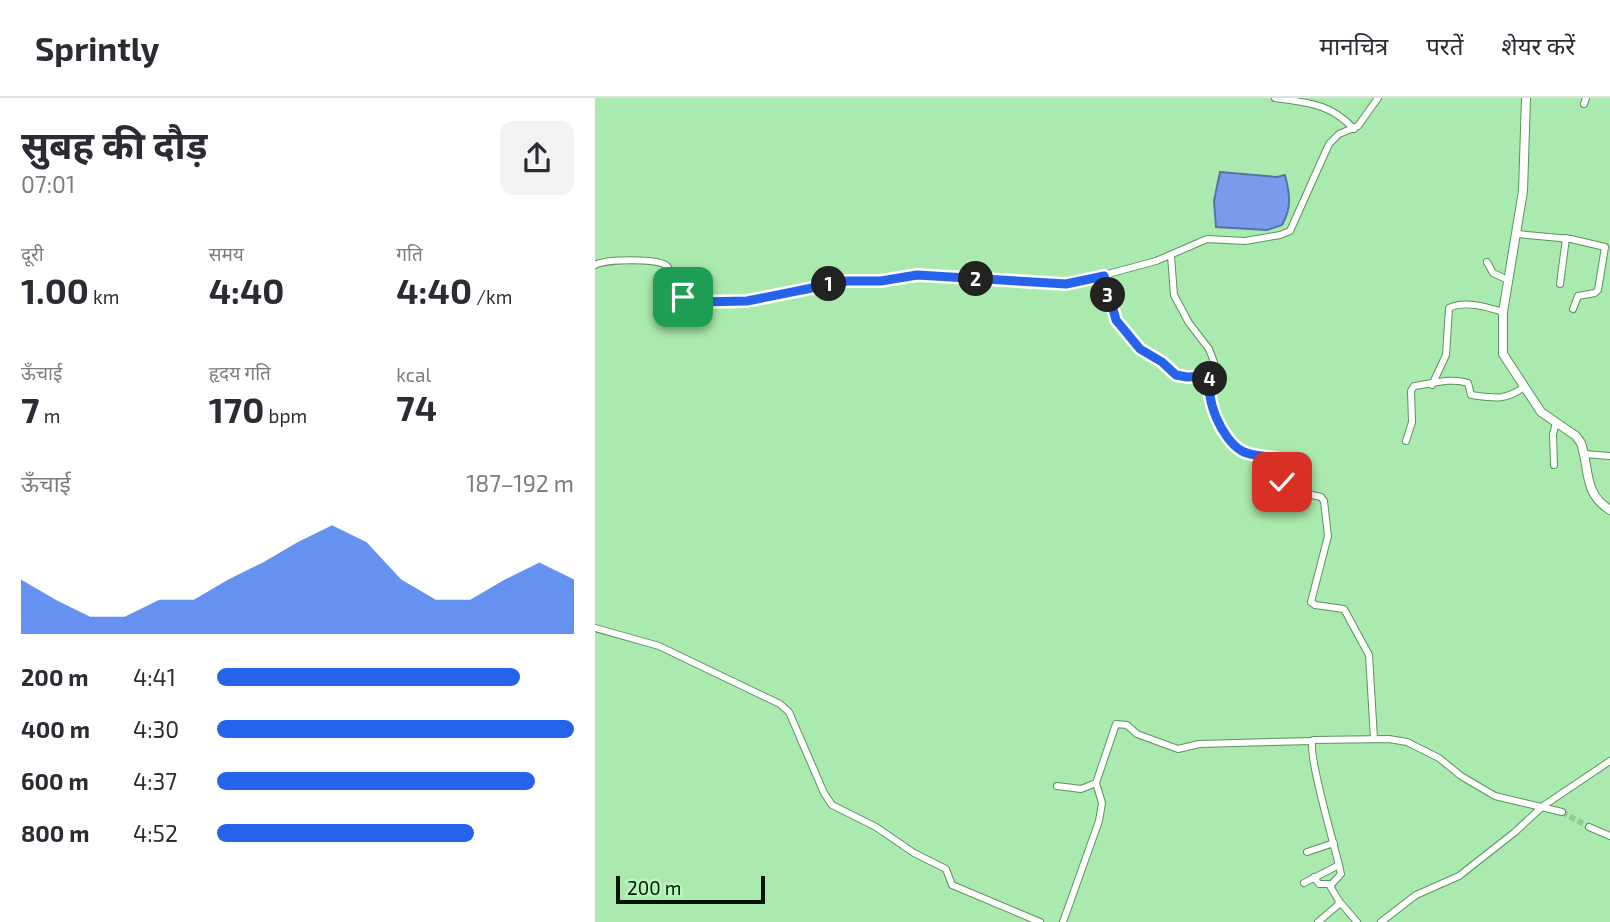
<!DOCTYPE html>
<html lang="hi">
<head>
<meta charset="utf-8">
<style>
	:root { --surface:#fff; --page:#f2f2f3; --text:#2b2b33; --muted:#7c7c81; --line:#e1e1e2; --accent:#2563eb }
	body { margin:0; font-family:"Exo 2","Noto Sans Devanagari",sans-serif; background:var(--page); color:var(--text); height:100vh; display:flex; flex-direction:column; font-size:26px; white-space:nowrap }
	* { box-sizing:border-box; margin:0 }
	p { font-size:23px; color:var(--muted) }
	.icon { flex:none; width:38px; height:38px; fill:none; stroke:currentColor; stroke-width:2; stroke-linecap:round; stroke-linejoin:round }
	.map { position:relative; flex:1; overflow:hidden }
	.sheet { display:flex; flex-direction:column; background:var(--surface); width:595px }
	.sheet>* { flex:none }
	.scale { position:absolute; left:21px; bottom:18px; width:149px; box-sizing:border-box; padding-left:7px; border:4px solid #001201; border-top:0; font-size:19px; line-height:24px; white-space:nowrap; color:#001201; -webkit-text-stroke:5px #b7f7bb; paint-order:stroke }
	.pin { position:absolute; display:grid; place-items:center; width:60px; height:60px; color:#fff; margin:-30px; border-radius:14px; box-shadow:0 4px 10px #0006 }
	.km { position:absolute; width:35px; height:35px; margin:-18px; border-radius:50%; background:#222; color:#fff; font-size:19px; line-height:35px; text-align:center }
	.round { display:grid; place-items:center; flex:none; width:74px; height:74px; border-radius:14px; background:var(--page) }
	.summary { display:flex; align-items:center; justify-content:space-between; height:119px; padding:0 21px }
	h1 { font-size:38px; font-weight:700; line-height:52px }
	.stats { display:grid; grid-template-columns:repeat(3,1fr); gap:10px; height:119px; padding:7px 21px }
	.stats div { display:grid; align-content:center }
	.stats b { font-size:35px; font-weight:700 }
	.stats small { font-size:19px; font-weight:400 }
	.stats p { font-size:19px }
	.chart { height:196px; padding:14px 21px }
	.chart p { display:flex; justify-content:space-between }
	.chart svg { width:100%; height:126px; margin-top:7px; fill:var(--accent); opacity:.7 }
	ul { padding:0 21px; list-style:none; font-size:23px }
	li { display:grid; grid-template-columns:112px 84px 1fr; align-items:center; height:52px }
	li i { height:18px; border-radius:9px; background:var(--accent) }
	header { display:flex; align-items:center; gap:42px; box-sizing:border-box; height:98px; padding:0 35px; background:var(--surface); border-bottom:2px solid var(--line) }
	header strong { font-size:33px }
	nav { display:flex; gap:38px; margin-inline-start:auto; font-size:24px }
	main { display:flex; flex:1; min-height:0 }
	.map>svg:first-child { display:block }
	.water { fill:#7a9beb; stroke:#5572a5; stroke-width:2 }
	.lines { fill:none; stroke-linecap:round; stroke-linejoin:round }
	.street-tunnel { stroke:#91ca94; stroke-width:6; stroke-dasharray:6 3; stroke-linecap:butt }
	.street-casing { stroke:#58945d; stroke-width:8 }
	.secondary-casing { stroke:#58945d; stroke-width:10 }
	.street { stroke:#fff; stroke-width:6 }
	.secondary { stroke:#fff; stroke-width:8 }
	.route-casing { stroke:#fff; stroke-width:14 }
	.route { stroke:#2563eb; stroke-width:9 }
</style>
</head>
<body>
<header>
<strong>Sprintly</strong>
<nav><a>मानचित्र</a><a>परतें</a><a>शेयर करें</a></nav>
</header>
<main>
<section class="sheet">
<div class="summary"><div><h1>सुबह की दौड़</h1><p>07:01</p></div><a class="round"><svg class="icon" aria-label="share" viewBox="0 0 24 24"><path d="M12 15V3M7 8l5-5 5 5M5 13v7h14v-7"/></svg></a></div>
<div class="stats">
<div><p>दूरी</p><b>1.00<small> km</small></b></div>
<div><p>समय</p><b>4:40</b></div>
<div><p>गति</p><b>4:40<small> /km</small></b></div>
</div>
<div class="stats">
<div><p>ऊँचाई</p><b>7<small> m</small></b></div>
<div><p>हृदय गति</p><b>170<small> bpm</small></b></div>
<div><p>kcal</p><b>74</b></div>
</div>
<div class="chart"><p><span>ऊँचाई</span>187–192 m</p>
<svg viewBox="0 0 160 44" preserveAspectRatio="none"><path d="M0 44V25L10 32L20 38L30 38L40 32L50 32L60 25L70 19L80 12L90 6L100 12L110 25L120 32L130 32L140 25L150 19L160 25V44z"/></svg>
</div>
<ul>
<li><b>200 m</b>4:41<i style="width:85%"></i></li>
<li><b>400 m</b>4:30<i style="width:100%"></i></li>
<li><b>600 m</b>4:37<i style="width:89%"></i></li>
<li><b>800 m</b>4:52<i style="width:72%"></i></li>
</ul>
</section>
<div class="map">
<svg width="1015" height="824" viewBox="0 0 1015 824">
	<rect width="100%" height="100%" fill="#abeaae"/>
	<path class="water" d="M625 74 682 79 690 77C695 97 697 109 687 127L672 132 621 129 619 103Z"/>
	<g class="lines">
		<polyline class="street-tunnel" points="967,714 994,729"/>
		<defs>
			<g id="street">
				<path d="M680 0C713 5 735 5 759 31"/>
				<polyline points="989,6 991,0"/>
				<polyline points="922,136 976,141 1010,149 1003,192 1000,195 983,198 978,211"/>
				<polyline points="576,158 579,197 594,225 614,251 619,264 614,291 629,332 638,345 649,354 691,363 687,384 690,391 726,399 729,403 733,438 716,504 720,507 749,511 774,557 779,641"/>
				<polyline points="892,164 898,175 913,182"/>
				<path d="M0 167C10 161 64 160 72 168 79 177 80 190 88 199L101 204H146L252 183H294L322 177 471 186 483 184 561 163 612 141 650 143 685 137 695 133 734 46 744 36 763 28 783 0"/>
				<path d="M509 178C515 206 521 232 545 251 557 260 570 266 581 277L617 278"/>
				<polyline points="965,186 971,140"/>
				<path d="M837 287 851 257 854 210C869 202 892 209 908 214"/>
				<path d="M811 343 817 324 816 293 819 288C836 286 857 279 873 285L876 297C899 300 910 303 929 289"/>
				<polyline points="989,356 1015,358"/>
				<polyline points="959,367 958,336 961,325"/>
				<polyline points="0,530 64,548 185,606 194,614 229,695 237,707 281,729 319,755 351,771 357,787 445,824"/>
				<polyline points="462,688 486,691 501,685"/>
				<polyline points="994,729 1015,738"/>
				<polyline points="712,754 739,745"/>
				<polyline points="719,779 724,786 736,786"/>
				<polyline points="709,785 744,767"/>
				<polyline points="744,803 762,824"/>
				<polyline points="468,824 504,723 507,705 501,685 521,626 532,627 542,636 583,651 604,646 717,643"/>
				<path d="M723 824 743 807 744 803 735 788 746 776C742 755 711 654 718 642L794 641 812 644 844 660 866 678 900 698 967 714"/>
				<polyline points="786,824 821,797 864,778 920,734 948,708 1015,663"/>
			</g>
			<path id="secondary" d="M931 0 928 93 908 214V256L946 314 981 338 986 345C995 372 988 395 1015 412"/>
		</defs>
		<use href="#street" class="street-casing"/>
		<use href="#secondary" class="secondary-casing"/>
		<use href="#street" class="street"/>
		<use href="#secondary" class="secondary"/>
	</g>
	<g class="lines">
		<defs>
			<path id="route" d="M88 199 101 204 152 203 252 183H286L322 177 471 186 509 178 521 222 545 251 567 264 581 277 592 279 617 278C608 299 627 342 647 353 660 360 677 357 691 363L687 384"/>
		</defs>
		<use href="#route" class="route-casing"/>
		<use href="#route" class="route"/>
	</g>
</svg>
<div class="scale">200 m</div>
<div class="pin" style="left:88px;top:199px;background:#1e9e55"><svg class="icon" aria-label="arrive" viewBox="0 0 24 24"><path d="M6 21V4h12l-3 4 3 4H6"/></svg></div>
<div class="pin" style="left:687px;top:384px;background:#d93025"><svg class="icon" aria-label="check" viewBox="0 0 24 24"><path d="M5 12l5 5 9-10"/></svg></div>
<b class="km" style="left:234px;top:186px">1</b>
<b class="km" style="left:381px;top:181px">2</b>
<b class="km" style="left:513px;top:197px">3</b>
<b class="km" style="left:615px;top:281px">4</b>
</div>
</main>
</body>
</html>
